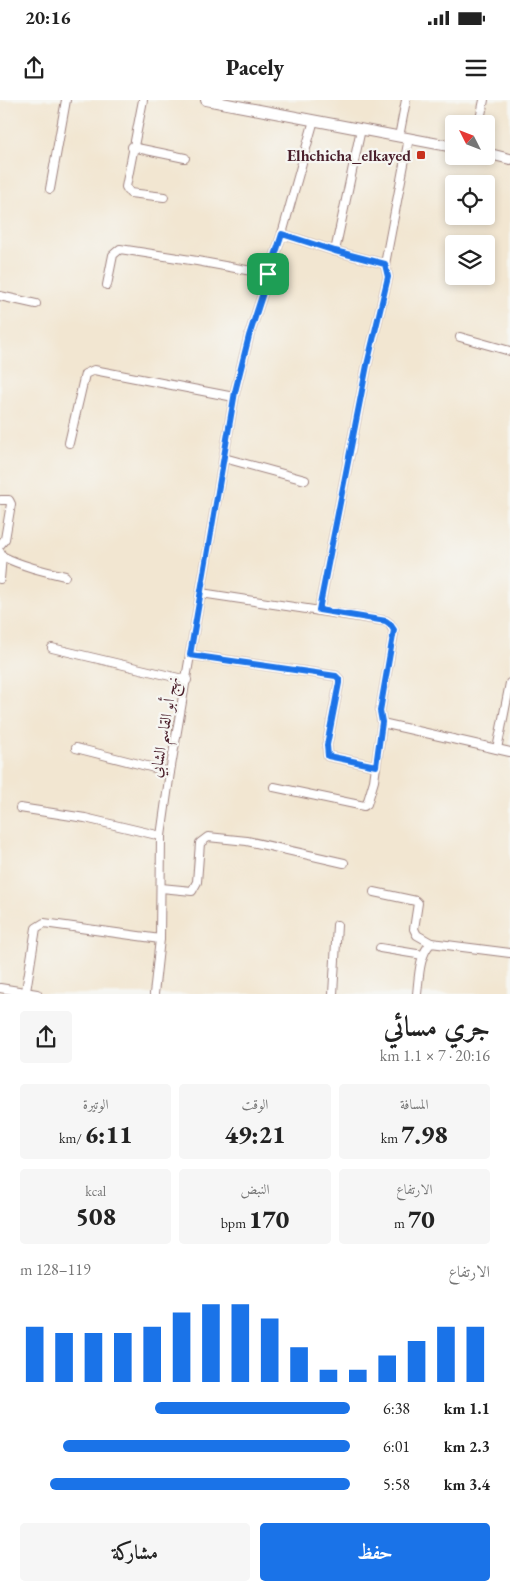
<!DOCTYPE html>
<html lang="ar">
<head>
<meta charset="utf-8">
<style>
	:root { --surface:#fff; --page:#f6f6f6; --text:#222; --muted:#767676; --accent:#1a73e8 }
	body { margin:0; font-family:"EB Garamond",Amiri,serif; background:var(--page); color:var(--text); direction:rtl; height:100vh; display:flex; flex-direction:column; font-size:19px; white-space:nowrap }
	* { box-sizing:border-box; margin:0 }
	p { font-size:16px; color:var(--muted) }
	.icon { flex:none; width:28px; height:28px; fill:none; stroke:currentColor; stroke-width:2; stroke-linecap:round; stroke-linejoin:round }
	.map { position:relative; height:894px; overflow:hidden; direction:ltr }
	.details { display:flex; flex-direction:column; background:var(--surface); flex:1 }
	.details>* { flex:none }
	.needle { width:32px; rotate:312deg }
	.buttons { position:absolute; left:445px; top:15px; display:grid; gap:10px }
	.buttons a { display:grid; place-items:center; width:50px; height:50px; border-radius:5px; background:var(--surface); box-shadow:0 2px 8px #0003; font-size:25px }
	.pin { position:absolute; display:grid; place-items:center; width:42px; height:42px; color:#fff; margin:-21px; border-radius:10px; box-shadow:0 2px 8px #0006 }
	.round { display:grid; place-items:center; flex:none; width:52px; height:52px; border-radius:5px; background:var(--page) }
	.headline { display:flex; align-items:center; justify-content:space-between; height:85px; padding:0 20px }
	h1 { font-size:28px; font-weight:800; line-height:38px }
	.metrics { display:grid; grid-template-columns:repeat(3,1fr); gap:8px; height:85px; padding:5px 20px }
	.metrics div { display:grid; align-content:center; border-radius:5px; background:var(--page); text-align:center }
	.metrics b { font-size:25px; font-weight:800 }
	.metrics small { font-size:14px; font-weight:400 }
	.metrics p { font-size:14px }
	.chart { height:140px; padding:10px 20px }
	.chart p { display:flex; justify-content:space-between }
	.chart svg { width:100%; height:90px; margin-top:5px; stroke:var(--accent); stroke-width:6 }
	.action { display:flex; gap:10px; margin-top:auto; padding:10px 20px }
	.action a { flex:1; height:58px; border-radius:5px; background:var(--accent); color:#fff; font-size:20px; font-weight:800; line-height:58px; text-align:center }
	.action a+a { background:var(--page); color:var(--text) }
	ul { padding:0 20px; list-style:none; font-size:16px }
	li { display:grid; grid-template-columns:80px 60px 1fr; align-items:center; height:38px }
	li i { height:12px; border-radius:6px; background:var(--accent) }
	.status { display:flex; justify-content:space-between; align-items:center; height:35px; padding:0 25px; background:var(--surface); direction:ltr }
	.status svg { height:14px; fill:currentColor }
	header { display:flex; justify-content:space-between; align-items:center; height:65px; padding:0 20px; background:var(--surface); font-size:22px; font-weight:800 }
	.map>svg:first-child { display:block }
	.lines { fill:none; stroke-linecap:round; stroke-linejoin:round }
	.minor-casing { stroke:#9e827e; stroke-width:10 }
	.tertiary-casing { stroke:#9e827e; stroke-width:12 }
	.minor { stroke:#fff; stroke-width:8 }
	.tertiary { stroke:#fff; stroke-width:10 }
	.route-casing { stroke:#fff; stroke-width:10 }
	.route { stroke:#1a73e8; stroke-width:6 }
	.poi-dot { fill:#c8321e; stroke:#f6f6f2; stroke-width:2 }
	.labels { text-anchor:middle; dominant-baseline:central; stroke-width:4.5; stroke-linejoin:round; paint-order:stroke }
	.poi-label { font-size:16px; font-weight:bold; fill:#4a1f2b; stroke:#f6f6f2; text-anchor:end }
	.street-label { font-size:16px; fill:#4a1f2b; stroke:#f6f6f2 }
</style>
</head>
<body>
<div class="status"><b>20:16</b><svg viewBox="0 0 49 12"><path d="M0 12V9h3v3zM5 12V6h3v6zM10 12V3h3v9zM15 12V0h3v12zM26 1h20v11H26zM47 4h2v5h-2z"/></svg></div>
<header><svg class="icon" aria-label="menu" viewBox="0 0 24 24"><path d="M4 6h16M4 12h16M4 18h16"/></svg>Pacely<svg class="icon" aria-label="share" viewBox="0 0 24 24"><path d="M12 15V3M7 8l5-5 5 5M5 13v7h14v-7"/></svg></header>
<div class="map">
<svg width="510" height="894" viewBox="0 0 510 894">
	<rect width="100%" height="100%" fill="#f6f6f2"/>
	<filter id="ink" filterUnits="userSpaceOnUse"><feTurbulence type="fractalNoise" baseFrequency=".02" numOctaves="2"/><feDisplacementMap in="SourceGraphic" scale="10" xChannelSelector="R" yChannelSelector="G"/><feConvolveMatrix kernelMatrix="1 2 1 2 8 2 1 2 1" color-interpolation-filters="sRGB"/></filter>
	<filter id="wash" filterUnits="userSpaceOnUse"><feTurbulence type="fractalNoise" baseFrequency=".0096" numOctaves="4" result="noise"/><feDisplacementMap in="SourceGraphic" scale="20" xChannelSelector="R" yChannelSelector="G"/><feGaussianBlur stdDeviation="1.12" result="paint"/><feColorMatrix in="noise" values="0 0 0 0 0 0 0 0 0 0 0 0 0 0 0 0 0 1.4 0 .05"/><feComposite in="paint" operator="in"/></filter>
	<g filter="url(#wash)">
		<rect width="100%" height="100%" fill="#f2e6d1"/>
	</g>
	<g filter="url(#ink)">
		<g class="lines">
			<defs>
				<g id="minor">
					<polyline points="143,0 126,87 130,93 164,97"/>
					<polyline points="479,24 484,0"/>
					<polyline points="399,37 406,0"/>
					<polyline points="132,47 185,58"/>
					<polyline points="50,89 66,0"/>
					<polyline points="282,134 335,151 385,164"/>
					<polyline points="335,151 361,29"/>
					<polyline points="107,185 113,155 120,149 197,161 268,174"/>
					<polyline points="0,196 36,204"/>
					<polyline points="460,237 510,251"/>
					<polyline points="69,343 85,274 94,270 234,297"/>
					<polyline points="224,358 305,380"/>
					<polyline points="0,445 5,439 11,404 9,400 1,400"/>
					<polyline points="0,452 2,456 0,479"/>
					<path d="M2 456C22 466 43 471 65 476"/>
					<polyline points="201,493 386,521 390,524 394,531 380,611 382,623"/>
					<polyline points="319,510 367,265 388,177 385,164 409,38"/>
					<polyline points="52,548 187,580"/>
					<polyline points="191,555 336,576 339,579 339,583 327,645 328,656 376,666"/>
					<polyline points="76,648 170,672"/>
					<polyline points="497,649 510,583"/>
					<polyline points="274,687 364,706 367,704 374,681 382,623 510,652"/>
					<polyline points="20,708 85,718 161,736"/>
					<polyline points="161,788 192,791 197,782 200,743 208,737 247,741 344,763"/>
					<polyline points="374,792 416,801 418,803 414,829 417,835 431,843"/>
					<polyline points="380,848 423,855"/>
					<polyline points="0,888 37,894"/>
					<polyline points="26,891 36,828 44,823 160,839"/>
					<polyline points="154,894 160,839 161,736 170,672 235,292 249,236 282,134 314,20"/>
					<polyline points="333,894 337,825"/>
					<path d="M417 894C419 877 419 855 431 843L510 853"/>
				</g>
				<g id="tertiary">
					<polyline points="206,0 454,47"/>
					<polyline points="486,53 510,59"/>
				</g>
			</defs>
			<use href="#minor" class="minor-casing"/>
			<use href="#tertiary" class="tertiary-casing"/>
			<use href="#minor" class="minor"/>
			<use href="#tertiary" class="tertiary"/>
		</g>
	</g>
	<g class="lines" filter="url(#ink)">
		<defs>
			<polygon id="route" points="282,134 335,151 385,164 388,177 367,265 319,510 386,521 390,524 394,530 380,611 382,622 376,666 328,656 327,645 339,583 339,579 336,576 190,555 235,292 249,236"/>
		</defs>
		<use href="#route" class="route-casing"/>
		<use href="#route" class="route"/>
	</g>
	<rect class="poi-dot" x="416" y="50" width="10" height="10" rx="2.5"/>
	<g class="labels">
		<g class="poi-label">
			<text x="411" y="55">Elhchicha_elkayed</text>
		</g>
		<g class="street-label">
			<text transform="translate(164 627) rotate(-80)">نهج أبو القاسم الشابي</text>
		</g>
	</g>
</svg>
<div class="buttons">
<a><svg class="needle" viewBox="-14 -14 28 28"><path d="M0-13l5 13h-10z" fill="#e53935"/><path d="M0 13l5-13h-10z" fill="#767676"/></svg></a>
<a><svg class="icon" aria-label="locate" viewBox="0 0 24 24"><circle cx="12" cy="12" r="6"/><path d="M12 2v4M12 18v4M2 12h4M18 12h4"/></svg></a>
<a><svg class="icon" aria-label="layers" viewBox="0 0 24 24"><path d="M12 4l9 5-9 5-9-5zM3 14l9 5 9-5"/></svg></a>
</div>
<div class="pin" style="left:268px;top:174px;background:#1e9e55"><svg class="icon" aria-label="arrive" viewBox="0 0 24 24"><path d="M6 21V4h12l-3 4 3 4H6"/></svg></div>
</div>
<section class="details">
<div class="headline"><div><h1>جري مسائي</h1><p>20:16 · 7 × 1.1 km</p></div><a class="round"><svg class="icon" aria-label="share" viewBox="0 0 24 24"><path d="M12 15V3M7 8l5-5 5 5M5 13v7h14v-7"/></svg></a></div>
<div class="metrics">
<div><p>المسافة</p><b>7.98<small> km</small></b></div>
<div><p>الوقت</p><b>49:21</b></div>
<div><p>الوتيرة</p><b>6:11<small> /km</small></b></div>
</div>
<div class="metrics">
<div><p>الارتفاع</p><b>70<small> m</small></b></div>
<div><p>النبض</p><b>170<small> bpm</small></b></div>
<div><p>kcal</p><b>508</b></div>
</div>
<div class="chart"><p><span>الارتفاع</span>119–128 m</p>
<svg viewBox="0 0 160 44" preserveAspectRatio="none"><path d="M5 44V17M15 44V20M25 44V20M35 44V20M45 44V17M55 44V10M65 44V6M75 44V6M85 44V13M95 44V27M105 44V38M115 44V38M125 44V31M135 44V24M145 44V17M155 44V17"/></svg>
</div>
<ul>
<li><b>1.1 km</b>6:38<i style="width:59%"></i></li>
<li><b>2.3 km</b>6:01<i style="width:87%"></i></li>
<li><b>3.4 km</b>5:58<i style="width:91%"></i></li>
</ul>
<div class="action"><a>حفظ</a><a>مشاركة</a></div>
</section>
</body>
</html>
